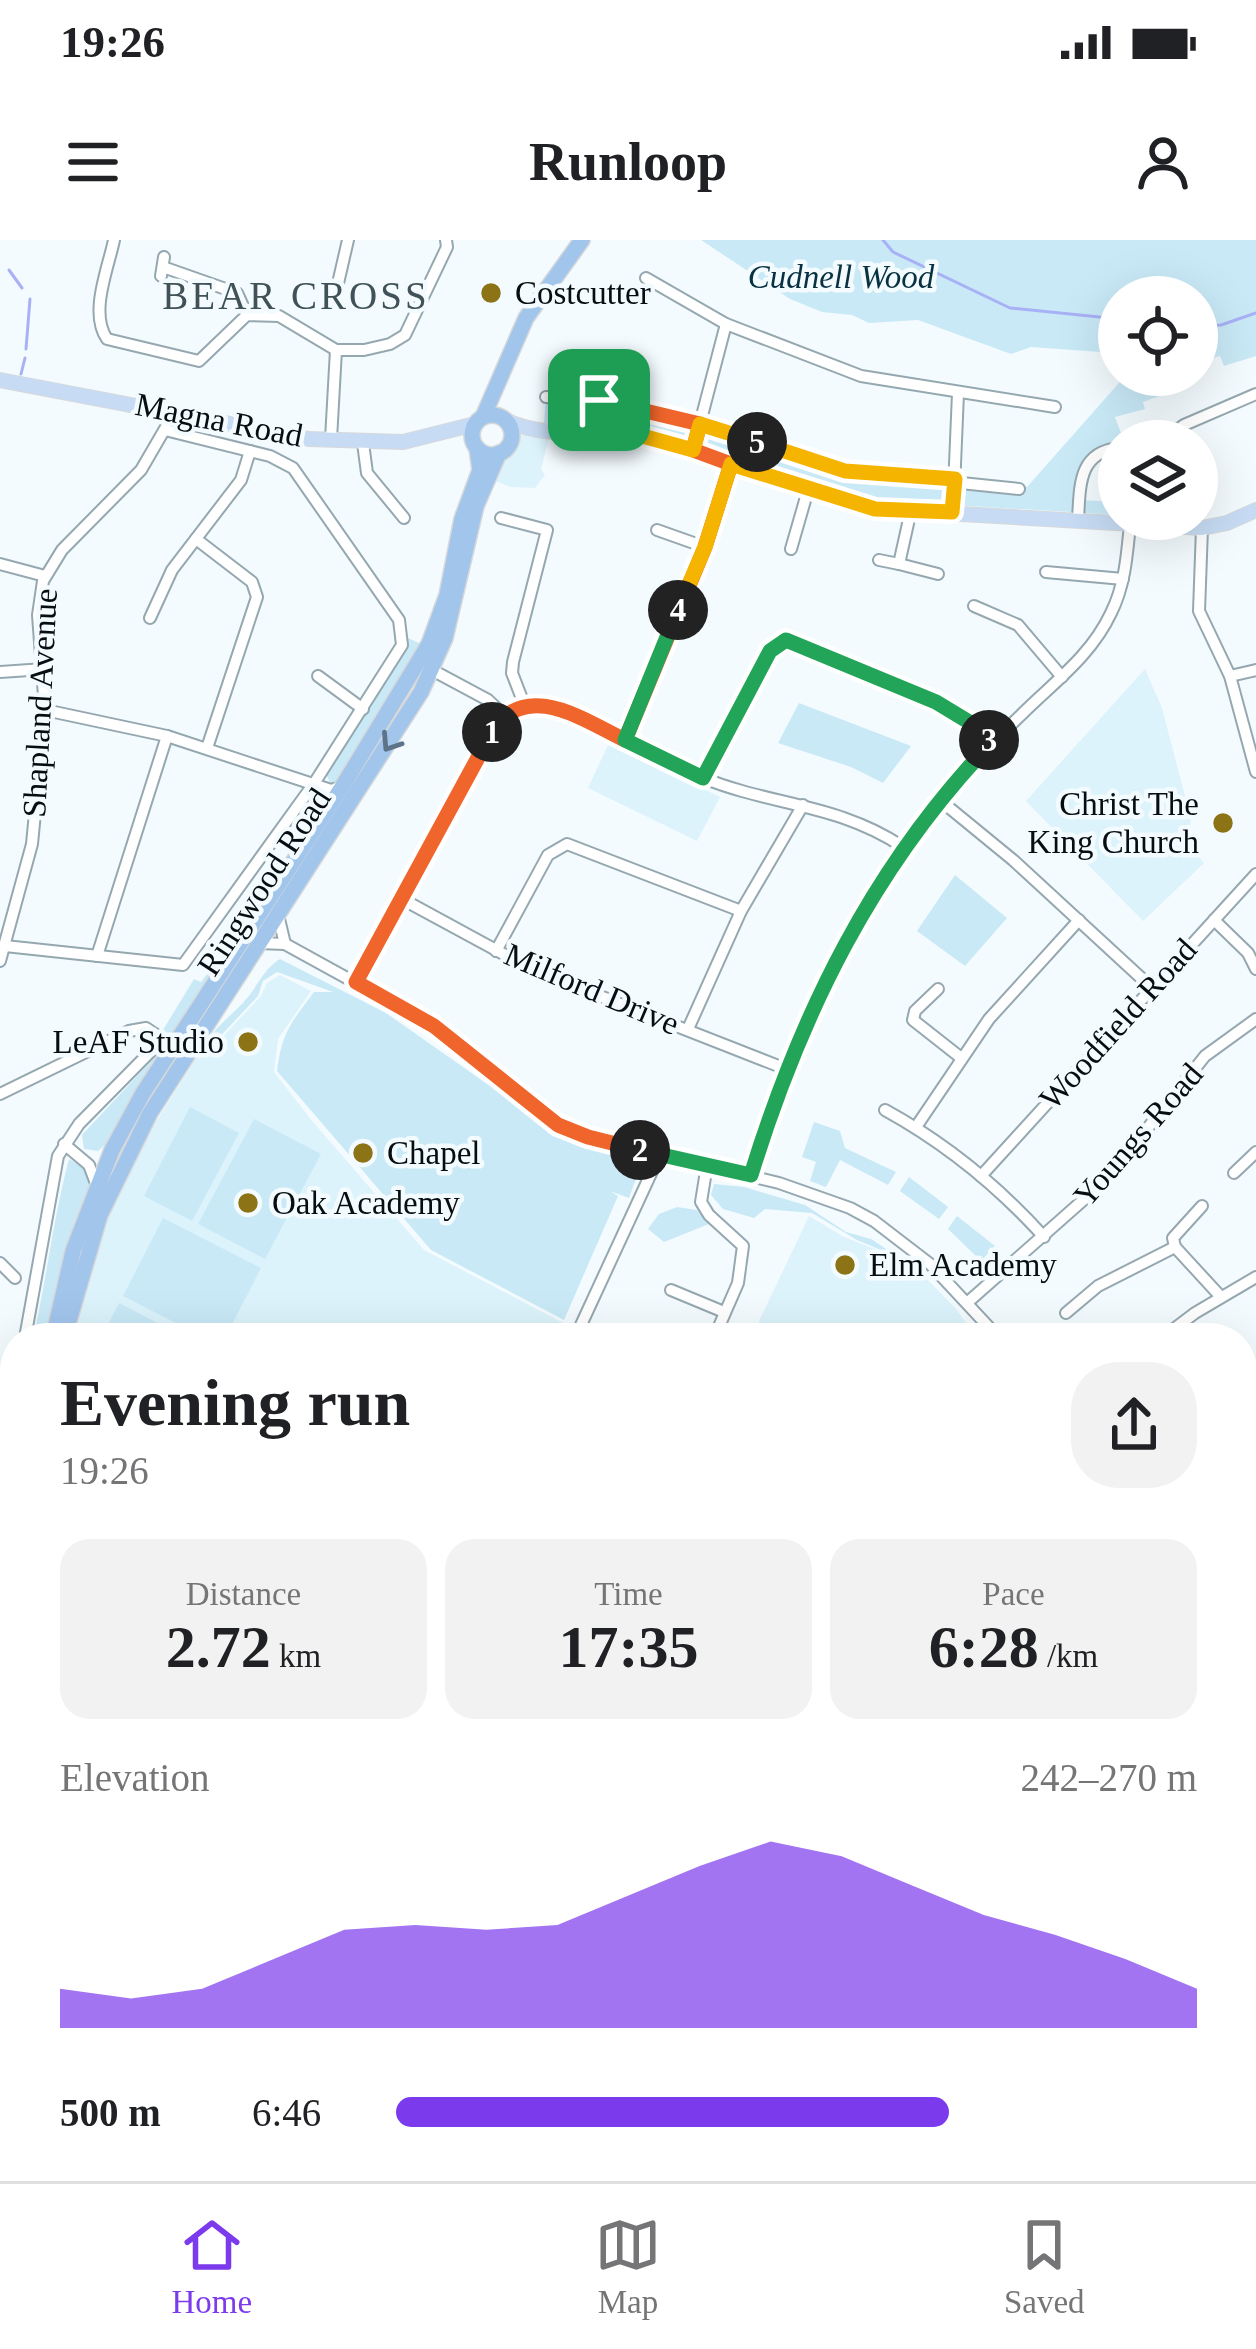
<!DOCTYPE html>
<html lang="en">
<head>
<meta charset="utf-8">
<style>
	:root { --surface:#fff; --page:#f2f2f2; --text:#202124; --muted:#757577; --line:#e0e0e0; --accent:#7c3aed }
	body { margin:0; font-family:Georgia,serif; background:var(--page); color:var(--text); height:100vh; display:flex; flex-direction:column; font-size:45px; white-space:nowrap }
	* { box-sizing:border-box; margin:0 }
	p { font-size:39px; color:var(--muted) }
	.icon { flex:none; width:66px; height:66px; fill:none; stroke:currentColor; stroke-width:2; stroke-linecap:round; stroke-linejoin:round }
	.map { position:relative; flex:1; overflow:hidden }
	.panel { position:absolute; left:0px; top:1083px; width:1257px; height:858px; display:flex; flex-direction:column; background:var(--surface); border-radius:48px 48px 0 0; box-shadow:0 12px 48px #0002 }
	.panel>* { flex:none }
	.buttons { position:absolute; left:1098px; top:36px; display:grid; gap:24px }
	.buttons a { display:grid; place-items:center; width:120px; height:120px; border-radius:50%; background:var(--surface); box-shadow:0 12px 48px #0002; font-size:60px }
	.pin { position:absolute; display:grid; place-items:center; width:102px; height:102px; color:#fff; margin:-51px; border-radius:24px; box-shadow:0 6px 18px #0006 }
	.km { position:absolute; width:60px; height:60px; margin:-30px; border-radius:50%; background:#222; color:#fff; font-size:33px; line-height:60px; text-align:center }
	.round { display:grid; place-items:center; flex:none; width:126px; height:126px; border-radius:48px; background:var(--page) }
	.headline { display:flex; align-items:center; justify-content:space-between; height:204px; padding:0 60px }
	h1 { font-size:66px; font-weight:700; line-height:90px }
	.figures { display:grid; grid-template-columns:repeat(3,1fr); gap:18px; height:204px; padding:12px 60px }
	.figures div { display:grid; align-content:center; border-radius:30px; background:var(--page); text-align:center }
	.figures b { font-size:60px; font-weight:700 }
	.figures small { font-size:33px; font-weight:400 }
	.figures p { font-size:33px }
	.chart { height:336px; padding:24px 60px }
	.chart p { display:flex; justify-content:space-between }
	.chart svg { width:100%; height:216px; margin-top:12px; fill:var(--accent); opacity:.7 }
	ul { padding:0 60px; list-style:none; font-size:39px }
	li { display:grid; grid-template-columns:192px 144px 1fr; align-items:center; height:90px }
	li i { height:30px; border-radius:15px; background:var(--accent) }
	.status { display:flex; justify-content:space-between; align-items:center; height:84px; padding:0 60px; background:var(--surface); direction:ltr }
	.status svg { height:33px; fill:currentColor }
	header { display:flex; justify-content:space-between; align-items:center; height:156px; padding:0 60px; background:var(--surface); font-size:54px; font-weight:700 }
	.menu { display:flex; justify-content:space-around; align-items:center; height:168px; border-top:3px solid var(--line); background:var(--surface); font-size:33px; color:var(--muted) }
	.menu a { display:grid; justify-items:center; gap:6px }
	.menu .current { color:var(--accent) }
	.map>svg:first-child { display:block }
	.built { fill:#dcf3fc }
	.green { fill:#c9e9f7 }
	.lines { fill:none; stroke-linecap:round; stroke-linejoin:round }
	.stream { stroke:#a8b1f6; stroke-width:3 }
	.minor-casing { stroke:#95a8b0; stroke-width:14 }
	.major-casing { stroke:#d7d8d9; stroke-width:16 }
	.highway-casing { stroke:#d7d8d9; stroke-width:18 }
	.minor { stroke:#fff; stroke-width:10 }
	.major { stroke:#c7dcf4; stroke-width:14 }
	.highway { stroke:#a2c5ec; stroke-width:15 }
	.oneway { stroke:#5c7389 }
	.split-1-casing { stroke:#fff; stroke-width:24 }
	.split-2-casing { stroke:#fff; stroke-width:24 }
	.split-3-casing { stroke:#fff; stroke-width:24 }
	.split-4-casing { stroke:#fff; stroke-width:24 }
	.split-5-casing { stroke:#fff; stroke-width:24 }
	.split-6-casing { stroke:#fff; stroke-width:24 }
	.split-1 { stroke:#f0652b; stroke-width:15 }
	.split-2 { stroke:#f0652b; stroke-width:15 }
	.split-3 { stroke:#22a559; stroke-width:15 }
	.split-4 { stroke:#22a559; stroke-width:15 }
	.split-5 { stroke:#f5b400; stroke-width:15 }
	.split-6 { stroke:#f5b400; stroke-width:15 }
	.poi-dot { fill:#8b7316; stroke:#f3fbff; stroke-width:4.5 }
	.labels { text-anchor:middle; dominant-baseline:central; stroke-width:9; stroke-linejoin:round; paint-order:stroke }
	.park-label { font-size:33px; font-style:italic; fill:#083241; stroke:#f3fbff }
	.poi-label { font-size:33px; fill:#070e11; stroke:#f3fbff; text-anchor:start }
	.street-label { font-size:33px; fill:#070e11; stroke:#f3fbff }
	.quarter-label { font-size:39px; letter-spacing:3px; fill:#405158; stroke:#f3fbff }
</style>
</head>
<body>
<div class="status"><b>19:26</b><svg viewBox="0 0 49 12"><path d="M0 12V9h3v3zM5 12V6h3v6zM10 12V3h3v9zM15 12V0h3v12zM26 1h20v11H26zM47 4h2v5h-2z"/></svg></div>
<header><svg class="icon" aria-label="menu" viewBox="0 0 24 24"><path d="M4 6h16M4 12h16M4 18h16"/></svg>Runloop<svg class="icon" aria-label="person" viewBox="0 0 24 24"><circle cx="12" cy="8" r="4"/><path d="M4 21q1-7 8-7t8 7"/></svg></header>
<div class="map">
<svg width="1256" height="1941" viewBox="0 0 1256 1941">
	<rect width="100%" height="100%" fill="#f3fbff"/>
	<g class="built">
		<polygon points="529,190 551,190 541,229 545,235 535,248 510,247 489,238 499,213"/>
		<polygon points="1145,429 1162,468 1191,579 1190,590 1183,598 1204,623 1143,681 1026,561"/>
		<polygon points="609,503 720,557 697,601 588,548"/>
		<polygon points="280,735 311,751 278,799 274,832 313,882 424,1010 573,1088 569,1098 73,1098 109,974 143,903 203,807 214,806 261,756 267,743"/>
		<polygon points="809,976 844,997 880,1011 928,1040 957,1070 976,1098 751,1098"/>
		<polygon points="15,1365 15,1454 0,1448"/>
		<polygon points="0,1664 15,1667 15,1926 309,1926 318,1941 0,1941"/>
		<polygon points="958,1926 963,1941 799,1941 795,1931 770,1937 767,1927"/>
	</g>
	<g class="green">
		<polygon points="701,0 1256,0 1256,116 1224,126 1220,116 1197,122 1197,57 1119,57 1119,120 1114,113 1031,107 1011,114 918,80 869,83 852,75 822,72 790,59"/>
		<path d="M1126 135H1160L1162 155 1143 162 1145 169 1115 177 1124 201H1119V208L1090 220 1079 260 1119 262V275L870 260 695 203 615 186 544 183 546 157C651 160 743 206 843 230 897 243 963 243 1019 249L1027 247Z"/>
		<polygon points="408,398 423,405 336,544 331,545 326,534 403,413"/>
		<polygon points="799,463 911,506 883,543 851,527 778,503"/>
		<polygon points="955,635 1007,678 965,726 917,691"/>
		<polygon points="227,706 230,708 106,904 98,911 84,909 82,895 165,806 163,790 194,739 201,742"/>
		<path d="M280 719 386 773 544 884 583 905 632 917 641 925 629 958 610 951 618 956 564 1080 431 1010 277 831C282 792 291 783 314 752H333L277 732 263 741 258 756 213 804 207 801C219 783 235 773 248 757 259 743 264 729 280 719Z"/>
		<polygon points="190,867 239,893 192,981 144,956"/>
		<polygon points="254,879 321,914 265,1019 198,984"/>
		<polygon points="814,882 840,891 845,908 896,932 888,945 840,920 826,947 810,941 816,922 802,917"/>
		<path d="M69 919 87 930 91 941 47 1098H33C47 1038 53 979 69 919Z"/>
		<polygon points="909,937 948,967 939,979 900,951"/>
		<polygon points="714,944 744,947 805,965 846,992 871,999 900,1018 857,1000 812,973 765,969 754,978 723,969 711,955"/>
		<polygon points="677,967 697,970 709,984 664,1002 648,989 659,974"/>
		<polygon points="957,976 995,1006 981,1021 948,989"/>
		<polygon points="163,978 261,1028 225,1098 205,1098 123,1056"/>
		<polygon points="119,1063 187,1098 101,1098"/>
		<polygon points="0,1451 15,1456 15,1607 0,1567"/>
		<polygon points="309,1926 424,1926 432,1941 318,1941"/>
		<polygon points="1101,1926 1185,1926 1179,1941 1107,1941"/>
	</g>
	<g class="lines">
		<g class="stream">
			<polyline points="883,0 893,12 1010,68 1119,79"/>
			<polyline points="9,30 22,48"/>
			<polyline points="1197,86 1221,85 1256,73"/>
			<polyline points="26,109 30,59"/>
			<polyline points="21,134 25,118"/>
		</g>
		<defs>
			<g id="minor">
				<path d="M114 0C108 29 89 73 107 99L199 121 247 75 279 76 336 110H364L390 104 405 95 447 7 446 0"/>
				<polyline points="163,27 237,53 247,75"/>
				<polyline points="161,36 164,17"/>
				<polyline points="646,38 726,84 861,136 1055,167"/>
				<polyline points="336,52 348,0"/>
				<polyline points="546,157 599,160 700,183 845,231 1019,249"/>
				<polyline points="567,190 571,157"/>
				<polyline points="331,199 336,110"/>
				<polyline points="1161,201 1184,185 1256,154"/>
				<polyline points="363,203 367,233 404,278"/>
				<polyline points="693,210 726,84"/>
				<polyline points="953,272 958,153"/>
				<polyline points="501,278 547,290 513,422 512,433 524,464"/>
				<path d="M1078 280C1080 246 1078 212 1119 208"/>
				<polyline points="1202,288 1199,371 1230,436 1256,532"/>
				<polyline points="657,290 705,307"/>
				<polyline points="196,299 252,342 257,357 207,508"/>
				<polyline points="791,309 808,250"/>
				<polyline points="879,320 899,324 911,270"/>
				<polyline points="0,324 45,336"/>
				<polyline points="899,324 938,334"/>
				<polyline points="1046,332 1123,339"/>
				<polyline points="974,366 1018,385 1062,437"/>
				<polyline points="150,378 172,330 241,240 250,211"/>
				<polyline points="432,430 488,460 504,475"/>
				<polyline points="0,432 44,429"/>
				<polyline points="318,436 363,469"/>
				<polyline points="1230,436 1256,430"/>
				<polyline points="45,470 167,496 331,550 341,547"/>
				<polyline points="625,500 705,307 731,224"/>
				<polyline points="703,538 770,411 786,400 936,462 974,485 992,503"/>
				<polyline points="941,561 1013,620 1152,748"/>
				<polyline points="402,659 531,729 786,829"/>
				<polyline points="1214,680 1248,713 1256,729"/>
				<polyline points="259,703 285,704 278,675"/>
				<polyline points="285,704 434,786 558,885 588,897 779,943 850,968 874,981 930,1024 999,1098"/>
				<polyline points="5,706 183,725 315,542 402,405 399,380 293,228 270,216 165,190"/>
				<polyline points="496,711 548,615 567,604 741,671"/>
				<polyline points="97,716 167,496"/>
				<polyline points="0,721 32,604 45,470 38,375 43,341 62,310 141,230 166,187"/>
				<path d="M356 742 499 482C510 469 522 462 539 464 593 472 650 516 701 537 771 566 837 563 903 607"/>
				<polyline points="938,749 915,771 913,780 960,817"/>
				<polyline points="688,789 741,671 803,565"/>
				<polyline points="0,854 129,791 146,788 158,796 154,808 79,884 58,916 25,1098"/>
				<path d="M885 870C945 903 998 946 1044 997"/>
				<polyline points="916,887 989,779 1079,680"/>
				<polyline points="64,904 89,925 97,946"/>
				<polyline points="707,925 701,962 709,975 743,1006 738,1043 714,1098"/>
				<polyline points="1234,933 1256,912"/>
				<path d="M751 935C786 821 831 711 899 612 934 562 977 517 1021 475 1053 443 1091 416 1111 373 1125 345 1127 315 1130 284"/>
				<polyline points="981,936 1256,634"/>
				<polyline points="1175,1007 1221,1057"/>
				<polyline points="0,1023 15,1038"/>
				<polyline points="671,1050 724,1072"/>
				<polyline points="968,1062 1107,939 1205,816 1256,779"/>
				<polyline points="1066,1073 1098,1046 1175,1007 1173,998 1202,966"/>
				<polyline points="575,1098 660,914"/>
				<polyline points="1162,1098 1195,1073 1256,1037"/>
				<polyline points="1242,1226 1256,1230"/>
				<polyline points="0,1294 15,1224"/>
				<polyline points="1242,1327 1256,1330"/>
				<polyline points="1242,1507 1256,1478"/>
				<polyline points="0,1613 15,1634"/>
				<polyline points="0,1664 15,1667"/>
				<polyline points="1242,1668 1254,1634"/>
				<polyline points="1242,1738 1256,1749"/>
				<polyline points="1242,1819 1256,1816"/>
				<polyline points="0,1834 15,1845"/>
				<polyline points="1242,1861 1256,1857"/>
				<polyline points="240,1926 248,1941"/>
				<polyline points="424,1926 432,1941"/>
				<polyline points="753,1926 761,1941"/>
				<polyline points="1090,1926 1097,1941"/>
				<polyline points="40,1941 51,1926"/>
				<polyline points="455,1941 487,1926"/>
				<polyline points="642,1941 650,1926"/>
				<polyline points="1179,1941 1184,1926"/>
			</g>
			<g id="major">
				<polyline points="0,140 309,199 403,202 475,184"/>
				<path d="M503 179C547 202 607 187 655 198L875 269 1202 288 1227 283 1256 270"/>
			</g>
			<g id="highway">
				<circle cx="492" cy="195" r="20"/>
				<polyline points="483,177 526,78 582,0"/>
				<polyline points="53,1098 73,1011 112,910 143,853 342,547 429,404 447,355 462,279 480,230 477,208"/>
				<polyline points="64,1098 100,975 150,873 421,452 445,398 476,266 499,213"/>
				<polyline points="3,1329 15,1279"/>
				<polyline points="0,1390 15,1321"/>
			</g>
		</defs>
		<use href="#minor" class="minor-casing"/>
		<use href="#major" class="major-casing"/>
		<use href="#highway" class="highway-casing"/>
		<use href="#minor" class="minor"/>
		<use href="#major" class="major"/>
		<use href="#highway" class="highway"/>
	</g>
	<defs><path id="oneway-chevron" d="M-2-3.5L2.5 0L-2 3.5" fill="none" stroke-width="1.6" stroke-linecap="round" stroke-linejoin="round" transform="scale(3)"/></defs>
	<use class="oneway" href="#oneway-chevron" transform="translate(390 503) rotate(123)"/>
	<g class="lines">
		<defs>
			<path id="split-1" d="M492 492C525 439 582 479 625 500L705 307 731 224 693 210 700 184 599 160"/>
			<polyline id="split-2" points="492,492 356,742 434,786 558,885 588,897 640,910"/>
			<path id="split-3" d="M640 910 751 935C801 773 873 626 992 502L989 500"/>
			<polyline id="split-4" points="678,370 625,500 703,538 770,411 786,400 936,462 974,485 989,500"/>
			<polyline id="split-5" points="678,370 705,307 731,224 875,269 952,272 955,239 845,231 757,202"/>
			<polyline id="split-6" points="599,160 571,158 567,190 628,192 693,210 700,184 757,202"/>
		</defs>
		<use href="#split-1" class="split-1-casing"/>
		<use href="#split-2" class="split-2-casing"/>
		<use href="#split-3" class="split-3-casing"/>
		<use href="#split-4" class="split-4-casing"/>
		<use href="#split-5" class="split-5-casing"/>
		<use href="#split-6" class="split-6-casing"/>
		<use href="#split-1" class="split-1"/>
		<use href="#split-2" class="split-2"/>
		<use href="#split-3" class="split-3"/>
		<use href="#split-4" class="split-4"/>
		<use href="#split-5" class="split-5"/>
		<use href="#split-6" class="split-6"/>
	</g>
	<g class="poi-dot">
		<circle cx="491" cy="53" r="12"/>
		<circle cx="1223" cy="583" r="12"/>
		<circle cx="248" cy="802" r="12"/>
		<circle cx="363" cy="913" r="12"/>
		<circle cx="248" cy="963" r="12"/>
		<circle cx="845" cy="1025" r="12"/>
	</g>
	<g class="labels">
		<g class="park-label">
			<text x="841" y="37">Cudnell Wood</text>
		</g>
		<g class="poi-label">
			<text x="515" y="53">Costcutter</text>
			<text x="1199" y="564" text-anchor="end">Christ The<tspan x="1199" dy="38">King Church</tspan></text>
			<text x="224" y="802" text-anchor="end">LeAF Studio</text>
			<text x="387" y="913">Chapel</text>
			<text x="272" y="963">Oak Academy</text>
			<text x="869" y="1025">Elm Academy</text>
		</g>
		<g class="street-label">
			<text transform="translate(219 180) rotate(11)">Magna Road</text>
			<text transform="translate(40 463) rotate(-87)">Shapland Avenue</text>
			<text transform="translate(264 642) rotate(-57)">Ringwood Road</text>
			<text transform="translate(592 749) rotate(23)">Milford Drive</text>
			<text transform="translate(1118 784) rotate(-48)">Woodfield Road</text>
			<text transform="translate(1138 895) rotate(-49)">Youngs Road</text>
		</g>
		<g class="quarter-label">
			<text x="296" y="55">BEAR CROSS</text>
		</g>
	</g>
</svg>
<div class="buttons">
<a><svg class="icon" aria-label="locate" viewBox="0 0 24 24"><circle cx="12" cy="12" r="6"/><path d="M12 2v4M12 18v4M2 12h4M18 12h4"/></svg></a>
<a><svg class="icon" aria-label="layers" viewBox="0 0 24 24"><path d="M12 4l9 5-9 5-9-5zM3 14l9 5 9-5"/></svg></a>
</div>
<div class="pin" style="left:599px;top:160px;background:#1e9e55"><svg class="icon" aria-label="arrive" viewBox="0 0 24 24"><path d="M6 21V4h12l-3 4 3 4H6"/></svg></div>
<b class="km" style="left:492px;top:492px">1</b>
<b class="km" style="left:640px;top:910px">2</b>
<b class="km" style="left:989px;top:500px">3</b>
<b class="km" style="left:678px;top:370px">4</b>
<b class="km" style="left:757px;top:202px">5</b>
<section class="panel">
<div class="headline"><div><h1>Evening run</h1><p>19:26</p></div><a class="round"><svg class="icon" aria-label="share" viewBox="0 0 24 24"><path d="M12 15V3M7 8l5-5 5 5M5 13v7h14v-7"/></svg></a></div>
<div class="figures">
<div><p>Distance</p><b>2.72<small> km</small></b></div>
<div><p>Time</p><b>17:35</b></div>
<div><p>Pace</p><b>6:28<small> /km</small></b></div>
</div>
<div class="chart"><p><span>Elevation</span>242–270 m</p>
<svg viewBox="0 0 160 44" preserveAspectRatio="none"><path d="M0 44V36L10 38L20 36L30 30L40 24L50 23L60 24L70 23L80 17L90 11L100 6L110 9L120 15L130 21L140 25L150 30L160 36V44z"/></svg>
</div>
<ul>
<li><b>500 m</b>6:46<i style="width:69%"></i></li>
</ul>
</section>
</div>
<nav class="menu">
<a class="current"><svg class="icon" aria-label="home" viewBox="0 0 24 24"><path d="M3 11l9-7 9 7M6 9v11h12V9"/></svg>Home</a>
<a><svg class="icon" aria-label="map" viewBox="0 0 24 24"><path d="M3 6l6-2 6 2 6-2v14l-6 2-6-2-6 2zM9 4v14M15 6v14"/></svg>Map</a>
<a><svg class="icon" aria-label="saved" viewBox="0 0 24 24"><path d="M7 4h10v16l-5-4-5 4z"/></svg>Saved</a>
</nav>
</body>
</html>
